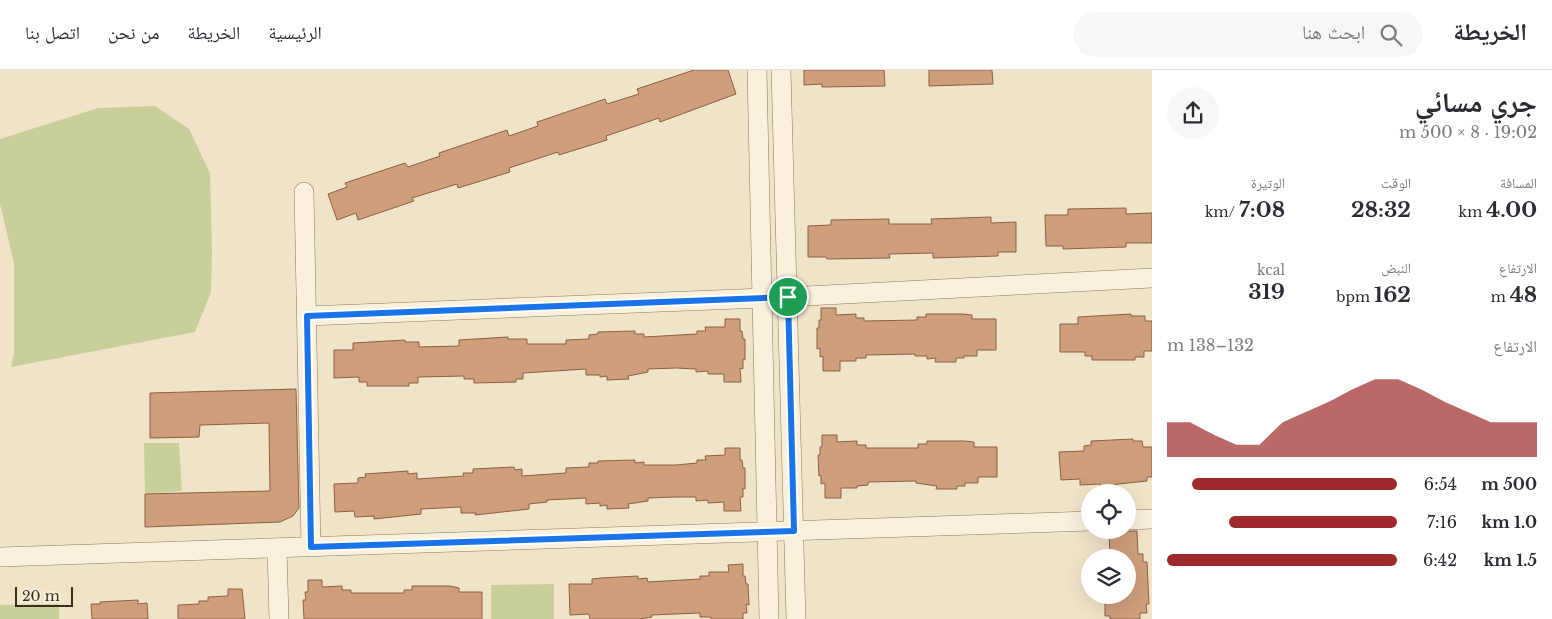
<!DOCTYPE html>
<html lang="ar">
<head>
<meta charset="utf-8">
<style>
	:root { --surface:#fff; --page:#f7f7f7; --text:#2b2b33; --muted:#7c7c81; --line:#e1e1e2; --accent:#9e2a2b }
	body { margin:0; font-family:"Libre Baskerville","Noto Naskh Arabic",serif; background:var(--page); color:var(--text); direction:rtl; height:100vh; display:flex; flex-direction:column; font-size:19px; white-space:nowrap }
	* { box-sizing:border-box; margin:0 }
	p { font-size:16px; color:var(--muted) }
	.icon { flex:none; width:28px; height:28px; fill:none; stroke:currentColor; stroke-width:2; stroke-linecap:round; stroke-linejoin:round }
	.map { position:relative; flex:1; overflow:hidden; direction:ltr }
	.side { display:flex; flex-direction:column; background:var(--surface); width:400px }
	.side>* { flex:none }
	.controls { position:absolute; left:1081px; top:414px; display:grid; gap:10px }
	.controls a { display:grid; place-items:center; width:55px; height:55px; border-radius:50%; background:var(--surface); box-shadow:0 5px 20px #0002; font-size:25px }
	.scale { position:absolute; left:15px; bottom:12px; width:58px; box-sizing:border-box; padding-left:5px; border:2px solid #3d2e20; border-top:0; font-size:14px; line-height:18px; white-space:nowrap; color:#3d2e20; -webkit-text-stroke:4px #f7eed8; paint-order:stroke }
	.pin { position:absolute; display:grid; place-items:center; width:42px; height:42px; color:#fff; margin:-21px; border:2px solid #fff; border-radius:50%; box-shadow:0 1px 5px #0007 }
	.round { display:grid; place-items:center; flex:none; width:52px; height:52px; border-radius:26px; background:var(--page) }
	.overview { display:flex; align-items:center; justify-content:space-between; height:85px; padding:0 15px }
	h1 { font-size:28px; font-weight:800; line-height:38px }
	.stats { display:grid; grid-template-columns:repeat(3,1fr); gap:8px; height:85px; padding:5px 15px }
	.stats div { display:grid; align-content:center }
	.stats b { font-size:21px; font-weight:800 }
	.stats small { font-size:14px; font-weight:400 }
	.stats p { font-size:14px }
	.chart { height:140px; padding:10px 15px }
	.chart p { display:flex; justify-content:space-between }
	.chart svg { width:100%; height:90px; margin-top:5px; fill:var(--accent); opacity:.7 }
	ul { padding:0 15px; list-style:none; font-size:16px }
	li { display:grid; grid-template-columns:80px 60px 1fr; align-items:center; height:38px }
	li i { height:12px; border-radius:6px; background:var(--accent) }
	header { display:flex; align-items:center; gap:30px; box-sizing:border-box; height:70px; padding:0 25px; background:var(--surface); border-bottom:1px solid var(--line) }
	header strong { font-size:24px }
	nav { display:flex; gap:28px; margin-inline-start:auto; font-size:18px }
	.search { width:350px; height:45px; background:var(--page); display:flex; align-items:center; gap:12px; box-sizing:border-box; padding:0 18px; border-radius:28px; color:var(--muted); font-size:19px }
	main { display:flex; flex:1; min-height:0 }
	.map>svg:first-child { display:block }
	.green { fill:#c9cf9b }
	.building { fill:#cf9f7d; stroke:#8d5f41 }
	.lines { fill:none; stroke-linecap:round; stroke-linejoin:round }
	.minor-casing { stroke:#8d765c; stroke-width:20 }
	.minor { stroke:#faf1dc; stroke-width:19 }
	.route-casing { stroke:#fff; stroke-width:10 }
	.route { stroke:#1a73e8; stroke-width:6 }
</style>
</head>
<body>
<header>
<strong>الخريطة</strong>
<div class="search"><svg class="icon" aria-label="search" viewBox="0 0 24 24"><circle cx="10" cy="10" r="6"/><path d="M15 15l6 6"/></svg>ابحث هنا</div>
<nav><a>الرئيسية</a><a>الخريطة</a><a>من نحن</a><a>اتصل بنا</a></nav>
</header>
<main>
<section class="side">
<div class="overview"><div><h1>جري مسائي</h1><p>19:02 · 8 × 500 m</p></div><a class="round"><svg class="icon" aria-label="share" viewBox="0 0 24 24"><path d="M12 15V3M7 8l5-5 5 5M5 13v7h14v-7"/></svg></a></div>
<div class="stats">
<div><p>المسافة</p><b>4.00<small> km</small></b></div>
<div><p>الوقت</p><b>28:32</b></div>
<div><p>الوتيرة</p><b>7:08<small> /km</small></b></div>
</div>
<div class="stats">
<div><p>الارتفاع</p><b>48<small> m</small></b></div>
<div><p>النبض</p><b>162<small> bpm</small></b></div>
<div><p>kcal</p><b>319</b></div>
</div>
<div class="chart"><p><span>الارتفاع</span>132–138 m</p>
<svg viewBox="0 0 160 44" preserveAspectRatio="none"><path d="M0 44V27L10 27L20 33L30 38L40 38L50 27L60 22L70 17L80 11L90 6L100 6L110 11L120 17L130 22L140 27L150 27L160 27V44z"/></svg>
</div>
<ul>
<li><b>500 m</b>6:54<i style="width:89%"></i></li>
<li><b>1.0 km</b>7:16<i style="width:73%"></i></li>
<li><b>1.5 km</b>6:42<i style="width:100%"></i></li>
</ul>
</section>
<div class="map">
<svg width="1152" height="549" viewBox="0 0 1152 549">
	<rect width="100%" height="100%" fill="#f0e4c8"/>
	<g class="green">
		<polygon points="155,36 189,59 210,103 212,181 211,222 195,262 11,297 14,284 14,193 0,134 0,69 98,38"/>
		<polygon points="144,373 179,373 182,421 145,424"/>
		<polygon points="554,514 554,549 491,549 491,515"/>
		<polygon points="59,534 59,549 0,549 0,535"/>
	</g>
	<g class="building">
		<polygon points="694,0 728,0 736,24 660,52 659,48 606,66 607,70 559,85 558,82 509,98 510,102 458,118 457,114 412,128 414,131 358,150 356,143 337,150 328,124 347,117 345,113 405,93 408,97 440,86 439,83 507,60 509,66 538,56 537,52 605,29 607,34 639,24 637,19"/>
		<polygon points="804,0 884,0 885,16 822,17 822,14 804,15"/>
		<polygon points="929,0 992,0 993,14 929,16"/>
		<polygon points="1126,138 1126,144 1152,143 1152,173 1126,173 1126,177 1063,179 1063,176 1046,176 1045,145 1068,145 1068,139"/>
		<polygon points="991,147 991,153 1016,152 1016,182 998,182 998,186 933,188 933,183 889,184 890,188 827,189 826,187 808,187 808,156 831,155 831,150 889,149 889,154 932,154 931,149"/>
		<polygon points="821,238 836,238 836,245 856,244 856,248 864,248 864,251 917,250 917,247 926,247 926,244 963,244 972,245 972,249 996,249 996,280 977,280 977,286 964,286 964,288 956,288 956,292 935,292 936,288 927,289 927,286 915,286 915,284 866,285 866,288 856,288 856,291 840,291 840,301 823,301 823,286 820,287 820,278 817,279 817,258 819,258 819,250 821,250"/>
		<polygon points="1131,244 1131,246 1145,246 1145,251 1152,251 1152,281 1144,281 1144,287 1135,287 1135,290 1092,290 1092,286 1085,286 1085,282 1060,282 1060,254 1078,254 1078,247"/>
		<polygon points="725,249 740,249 740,261 742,261 743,269 745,269 745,290 743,289 743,299 740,298 741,312 724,312 724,304 708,304 708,301 696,302 696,299 676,298 648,299 648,302 628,306 629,309 607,310 607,306 600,307 600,305 586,305 586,299 523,303 523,309 516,309 516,312 474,313 474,309 464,309 464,306 418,307 418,313 409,313 409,316 367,316 367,312 359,312 359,307 334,308 334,280 353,280 353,273 405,270 405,272 419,272 419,277 459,276 459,270 508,267 508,269 527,269 527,274 566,274 566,270 589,269 589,265 598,264 598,262 635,261 635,264 644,264 644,267 697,264 697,261 706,261 705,257 725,257"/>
		<polygon points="296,319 299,438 293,446 280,452 145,457 145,424 270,421 269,353 200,355 199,367 150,368 150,323"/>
		<polygon points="822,365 837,365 837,372 857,371 857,375 866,375 866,378 918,378 918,374 927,374 927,371 964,371 974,372 974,377 997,377 997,407 978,407 978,413 965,413 965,416 957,416 957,419 936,419 937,416 916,413 916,411 868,412 868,415 857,416 857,418 841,418 841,428 825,428 825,413 821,414 821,405 819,406 818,385 820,385 820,377 822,377"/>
		<polygon points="1133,369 1133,371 1142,371 1143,377 1152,377 1152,407 1147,407 1147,411 1100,416 1100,414 1080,415 1080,409 1061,410 1059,382 1084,381 1084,376 1091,375 1091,371"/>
		<polygon points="725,378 740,378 740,390 742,390 743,398 745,398 745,419 743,418 743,427 740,427 741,441 724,441 724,432 708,433 708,430 696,431 696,427 676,427 648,428 648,431 628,434 629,438 607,439 607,435 600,436 600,433 586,434 586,428 547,430 547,432 529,434 529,439 475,445 476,443 461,443 461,437 421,439 421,444 374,449 374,446 355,447 354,441 335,442 334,414 358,413 358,408 366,407 365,404 408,401 408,404 417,403 417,409 464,406 463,403 473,403 473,399 514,397 515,400 522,399 522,406 566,403 566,398 589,397 589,393 598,393 598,391 635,390 635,393 644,392 644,395 676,395 697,393 697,390 706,390 705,386 725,385"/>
		<polygon points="1109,461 1137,461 1138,484 1143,484 1143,492 1147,492 1149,534 1146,534 1147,543 1140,543 1140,549 1110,549 1110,546 1105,546 1105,525 1128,525 1128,488 1110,488"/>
		<polygon points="743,494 743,506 745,506 746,514 748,514 749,535 746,534 747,543 743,543 743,549 711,549 711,547 700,547 700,543 651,545 652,547 639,549 590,549 589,544 570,545 569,514 592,514 592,509 601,508 638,506 638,509 647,508 648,512 700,509 700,506 709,506 709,502 729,502 728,495"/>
		<polygon points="308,510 322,510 322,517 342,516 342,520 351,520 351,523 404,523 404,520 412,520 412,516 450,516 459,518 459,522 482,522 482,549 304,549 303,530 306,530 305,522 308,522"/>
		<polygon points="228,519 242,519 245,549 178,549 178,535 199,534 199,531 208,531 208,527 228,526"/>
		<polygon points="138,530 138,534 147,533 148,549 92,549 91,534 100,534 100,532"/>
	</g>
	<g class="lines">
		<defs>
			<g id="minor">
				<polyline points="757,0 769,549"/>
				<polyline points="781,0 796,549"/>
				<polyline points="304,122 311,477"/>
				<polyline points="307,246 787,227 1152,208"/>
				<polyline points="1128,450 1152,449"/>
				<polyline points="277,478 279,549"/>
				<polyline points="0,487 1090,451"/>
			</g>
		</defs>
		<use href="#minor" class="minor-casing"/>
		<use href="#minor" class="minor"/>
	</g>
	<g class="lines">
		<defs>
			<polygon id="route" points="788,227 794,461 311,477 307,246"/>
		</defs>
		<use href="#route" class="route-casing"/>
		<use href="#route" class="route"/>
	</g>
</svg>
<div class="controls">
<a><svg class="icon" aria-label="locate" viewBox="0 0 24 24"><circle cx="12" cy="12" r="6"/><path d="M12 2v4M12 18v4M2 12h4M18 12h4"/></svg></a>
<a><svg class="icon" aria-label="layers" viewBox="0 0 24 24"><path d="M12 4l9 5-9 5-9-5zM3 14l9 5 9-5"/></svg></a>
</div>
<div class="scale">20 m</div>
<div class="pin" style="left:788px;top:227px;background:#1e9e55"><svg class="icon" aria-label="arrive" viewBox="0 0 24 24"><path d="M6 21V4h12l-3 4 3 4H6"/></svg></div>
</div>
</main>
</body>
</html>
